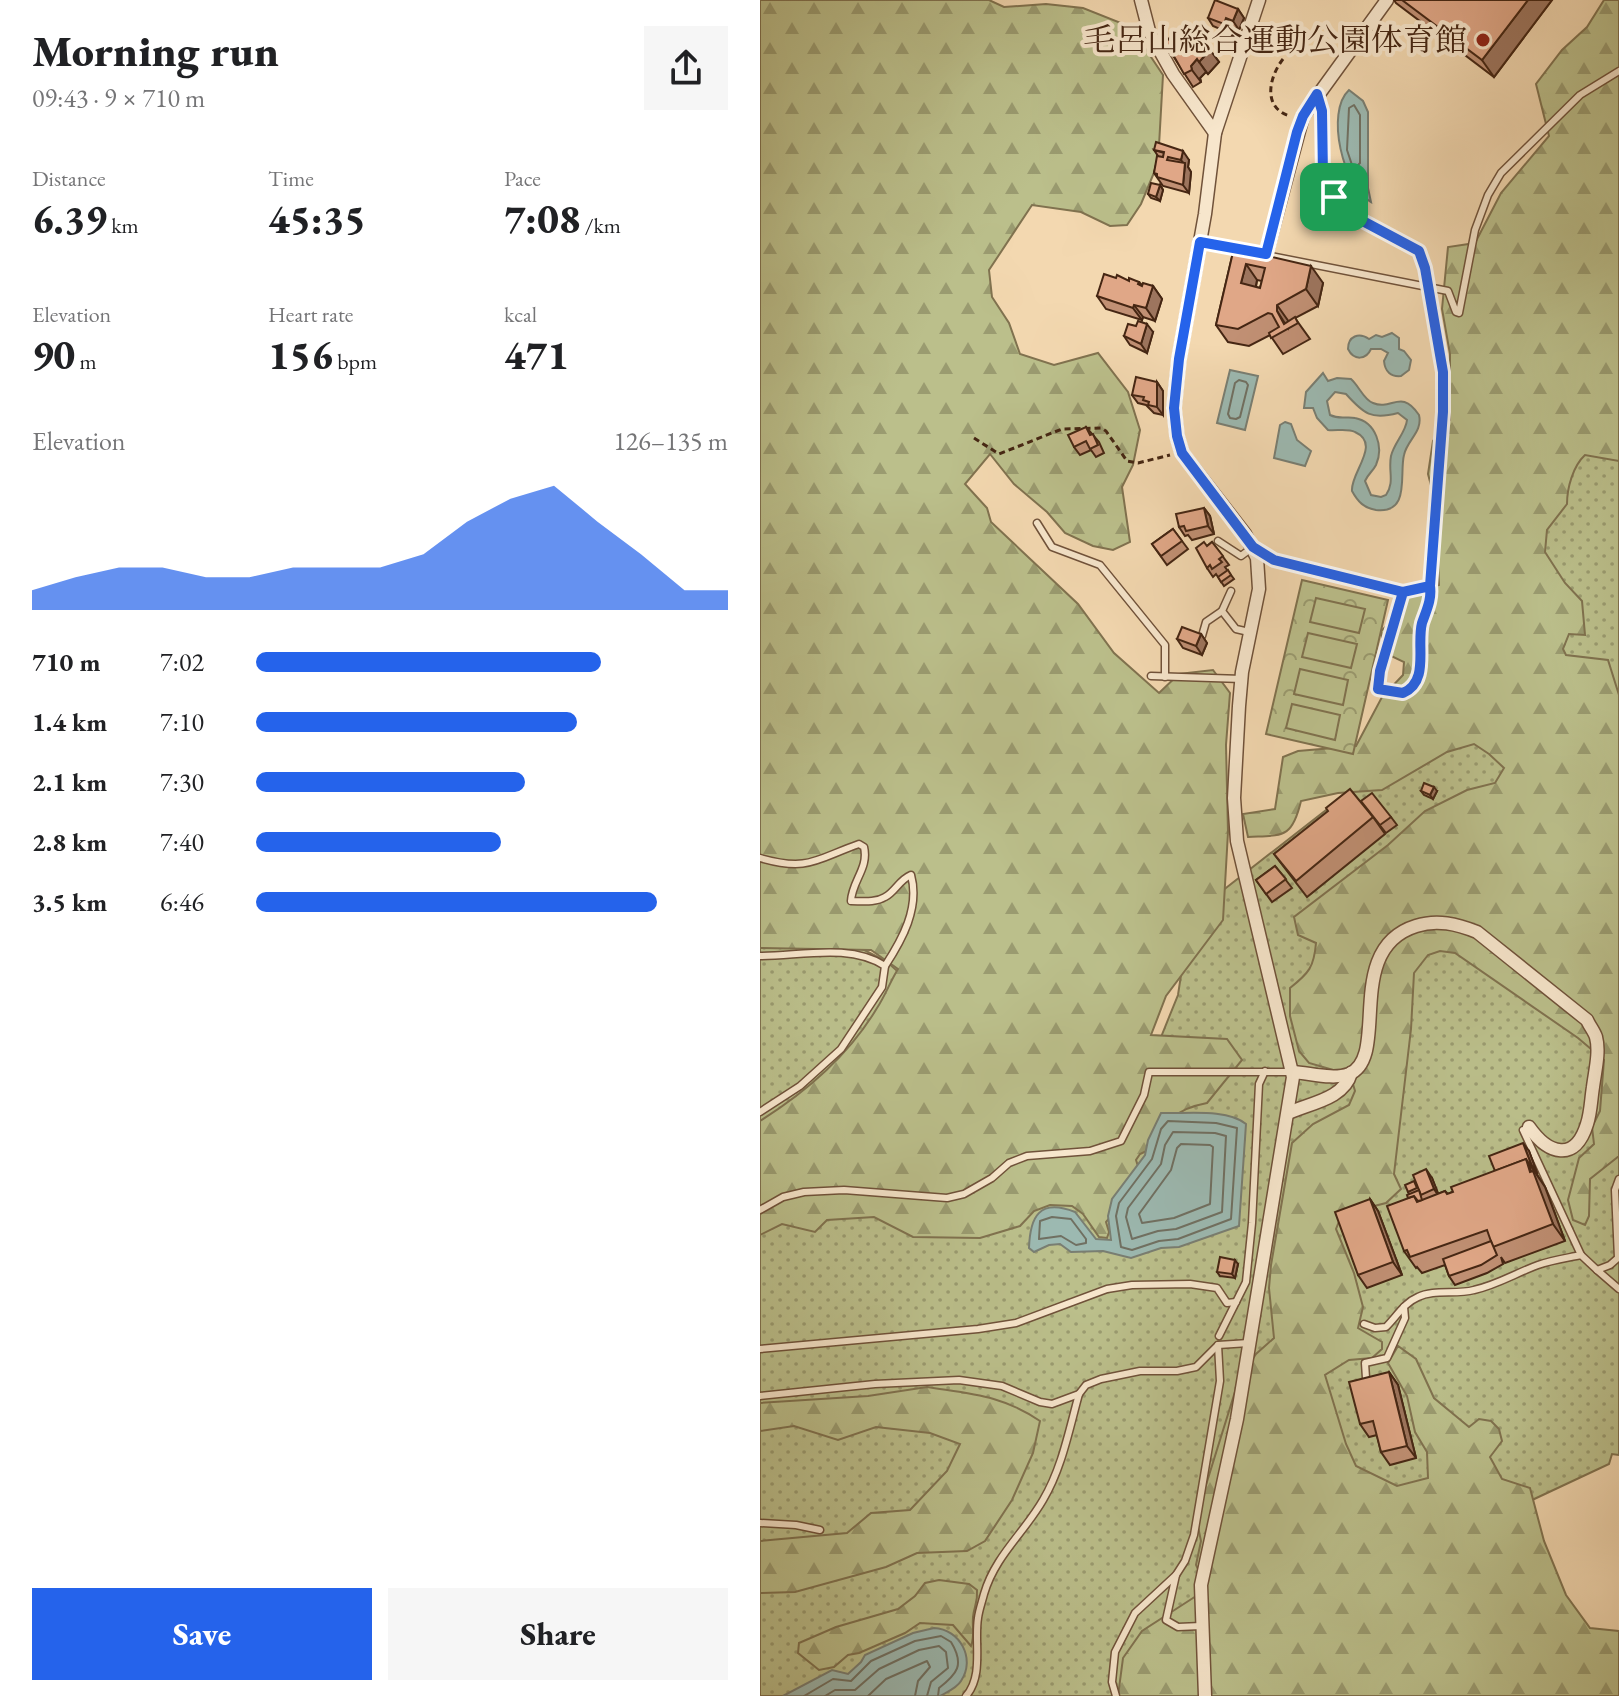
<!DOCTYPE html>
<html lang="en">
<head>
<meta charset="utf-8">
<style>
	:root { --surface:#fff; --page:#f6f6f6; --text:#202124; --muted:#757577; --accent:#2563eb }
	body { margin:0; font-family:"EB Garamond","Noto Serif JP",serif; background:var(--page); color:var(--text); height:100vh; display:flex; flex-direction:column; font-size:30px; white-space:nowrap }
	* { box-sizing:border-box; margin:0 }
	p { font-size:26px; color:var(--muted) }
	.icon { flex:none; width:44px; height:44px; fill:none; stroke:currentColor; stroke-width:2; stroke-linecap:round; stroke-linejoin:round }
	.map { position:relative; flex:1; overflow:hidden }
	.details { display:flex; flex-direction:column; background:var(--surface); width:760px }
	.details>* { flex:none }
	.pin { position:absolute; display:grid; place-items:center; width:68px; height:68px; color:#fff; margin:-34px; border-radius:16px; box-shadow:0 4px 12px #0006 }
	.round { display:grid; place-items:center; flex:none; width:84px; height:84px; border-radius:0px; background:var(--page) }
	.headline { display:flex; align-items:center; justify-content:space-between; height:136px; padding:0 32px }
	h1 { font-size:44px; font-weight:800; line-height:60px }
	.stats { display:grid; grid-template-columns:repeat(3,1fr); gap:12px; height:136px; padding:8px 32px }
	.stats div { display:grid; align-content:center }
	.stats b { font-size:40px; font-weight:800 }
	.stats small { font-size:22px; font-weight:400 }
	.stats p { font-size:22px }
	.chart { height:224px; padding:16px 32px }
	.chart p { display:flex; justify-content:space-between }
	.chart svg { width:100%; height:144px; margin-top:8px; fill:var(--accent); opacity:.7 }
	.action { display:flex; gap:16px; margin-top:auto; padding:16px 32px }
	.action a { flex:1; height:92px; border-radius:0px; background:var(--accent); color:#fff; font-size:32px; font-weight:800; line-height:92px; text-align:center }
	.action a+a { background:var(--page); color:var(--text) }
	ul { padding:0 32px; list-style:none; font-size:26px }
	li { display:grid; grid-template-columns:128px 96px 1fr; align-items:center; height:60px }
	li i { height:20px; border-radius:10px; background:var(--accent) }
	main { display:flex; flex:1; min-height:0 }
	.map>svg:first-child { display:block }
	.grass { fill:url(#grass-dots); stroke:#80724f; stroke-width:2 }
	.forest { fill:url(#forest-firs); stroke:#80724f; stroke-width:2 }
	.park { fill:url(#park-crowns); stroke:#80724f; stroke-width:2 }
	.garden { fill:#bbbf8b; stroke:#80724f; stroke-width:2 }
	.water { fill:#9cb9b1; stroke:#797e72; stroke-width:2; fill-rule:evenodd }
	.lines { fill:none; stroke-linecap:round; stroke-linejoin:round }
	.shore { stroke:#707062; stroke-width:2 }
	.lane-casing { stroke:#70523a; stroke-width:9 }
	.street-casing { stroke:#70523a; stroke-width:15 }
	.path { stroke:#452613; stroke-width:3; stroke-dasharray:6 4; stroke-linecap:butt }
	.lane { stroke:#f7e6cc; stroke-width:6 }
	.street { stroke:#f7e6cc; stroke-width:12 }
	.wall { fill:#c19074; stroke:#452613; stroke-width:2; fill-rule:evenodd }
	.shaded-wall { fill:#9d755e; stroke:#452613; stroke-width:2 }
	.building { fill:#e0a787; stroke:#452613; stroke-width:2; fill-rule:evenodd }
	.route-casing { stroke:#fff; stroke-width:16 }
	.route { stroke:#2563eb; stroke-width:10 }
	.poi-dot { fill:#8f2418; stroke:#f7e6cc; stroke-width:3 }
	.labels { text-anchor:middle; dominant-baseline:central; stroke-width:8; stroke-linejoin:round; paint-order:stroke }
	.poi-label { font-size:32px; fill:#452613; stroke:#f7e6cc; text-anchor:end }
</style>
</head>
<body>
<main>
<section class="details">
<div class="headline"><div><h1>Morning run</h1><p>09:43 · 9 × 710 m</p></div><a class="round"><svg class="icon" aria-label="share" viewBox="0 0 24 24"><path d="M12 15V3M7 8l5-5 5 5M5 13v7h14v-7"/></svg></a></div>
<div class="stats">
<div><p>Distance</p><b>6.39<small> km</small></b></div>
<div><p>Time</p><b>45:35</b></div>
<div><p>Pace</p><b>7:08<small> /km</small></b></div>
</div>
<div class="stats">
<div><p>Elevation</p><b>90<small> m</small></b></div>
<div><p>Heart rate</p><b>156<small> bpm</small></b></div>
<div><p>kcal</p><b>471</b></div>
</div>
<div class="chart"><p><span>Elevation</span>126–135 m</p>
<svg viewBox="0 0 160 44" preserveAspectRatio="none"><path d="M0 44V38L10 34L20 31L30 31L40 34L50 34L60 31L70 31L80 31L90 27L100 17L110 10L120 6L130 17L140 27L150 38L160 38V44z"/></svg>
</div>
<ul>
<li><b>710 m</b>7:02<i style="width:73%"></i></li>
<li><b>1.4 km</b>7:10<i style="width:68%"></i></li>
<li><b>2.1 km</b>7:30<i style="width:57%"></i></li>
<li><b>2.8 km</b>7:40<i style="width:52%"></i></li>
<li><b>3.5 km</b>6:46<i style="width:85%"></i></li>
</ul>
<div class="action"><a>Save</a><a>Share</a></div>
</section>
<div class="map">
<svg width="859" height="1696" viewBox="0 0 859 1696">
	<defs>
		<pattern id="grass-dots" width="8" height="8" patternUnits="userSpaceOnUse" patternTransform="scale(2)"><rect width="8" height="8" fill="#bbbf8b"/><path d="M2 2h.1M6 6h.1" fill="none" stroke="#9a9b70" stroke-width="1.8" stroke-linecap="round"/></pattern>
		<pattern id="forest-firs" width="22" height="20" patternUnits="userSpaceOnUse" patternTransform="scale(2)"><rect width="22" height="20" fill="#bbbf8b"/><path d="M5 1l3.5 6h-7zM16 11l3.5 6h-7z" fill="#9a9b70"/></pattern>
		<pattern id="park-crowns" width="20" height="18" patternUnits="userSpaceOnUse" patternTransform="scale(2)"><rect width="20" height="18" fill="#bbbf8b"/><path d="M2 6a3 3 0 1 1 6 0M12 15a3 3 0 1 1 6 0" fill="none" stroke="#9a9b70"/></pattern>
	</defs>
	<rect width="100%" height="100%" fill="#f3d8b0"/>
	<filter id="stains"><feTurbulence type="fractalNoise" baseFrequency=".0025" numOctaves="4"/><feColorMatrix values="0 0 0 0 .2 0 0 0 0 .09 0 0 0 0 .02 0 0 0 .5 -.17"/></filter>
	<radialGradient id="worn" r=".72"><stop offset=".6" stop-color="#630" stop-opacity="0"/><stop offset="1" stop-color="#630" stop-opacity=".3"/></radialGradient>
	<polygon class="grass" points="859,310 859,1455 852,1454 849,1464 770,1501 472,1696 0,1696 0,897 126,961 223,1047 399,1042 418,995 430,916 738,676 792,502"/>
	<g class="forest">
		<path d="M0 0H229L244 7 286 4 323 8 371 27 403 75 398 163 381 204 367 225 350 226 321 212 272 205 229 270 232 297 249 323 260 354 294 365 338 353 368 392 380 430 373 465 362 487 370 542 353 550 333 546 305 533 287 512 254 484 230 454 205 484 227 508 231 522 318 604 354 653 399 693 419 674 453 670 470 693 466 745 468 832 463 920 406 996 391 1035 467 1039 482 1060 447 1103C416 1109 408 1119 395 1147L380 1154 376 1160 382 1179 346 1222 349 1232 347 1238 339 1237 323 1214 312 1206 290 1205 274 1211 260 1226 220 1238 153 1237 114 1217 67 1220 55 1232 22 1224 0 1235V1121C46 1092 89 1055 117 1008 125 996 130 982 138 969L111 950 0 948Z"/>
		<path d="M844 0H859V461L825 455C813 466 807 488 807 504L787 530 785 552 805 583 822 601 825 635 809 634 803 649 806 655 848 660 859 695V1156L830 1179 829 1216 825 1225 813 1220 808 1200 819 1158 834 1144 832 1127 840 1111 844 1060 818 1038 695 953 680 951 668 955 654 973 651 1029 634 1174 641 1189 626 1203 582 1214 576 1229 594 1273 603 1307 598 1328 622 1342V1349L612 1358 589 1360 565 1375 586 1444 596 1466 637 1486 668 1478 667 1452 655 1432 647 1396 628 1363 638 1346 656 1359 674 1398 709 1427 719 1419 731 1421 739 1429 742 1441 730 1457 742 1479 770 1488 784 1541 806 1595 830 1628 859 1631V1696H358L363 1658 382 1631 447 1589 436 1565 441 1541 436 1517 479 1379 496 1354 514 1338 509 1288 511 1265 532 1143 553 1124 589 1105 595 1091 593 1084 573 1070 549 1063 539 1051 530 1016V988C549 973 554 967 556 943L538 935 534 917 628 845 665 811 707 790 735 783 744 768 729 754 714 744 687 752 622 790 578 793 541 801C532 839 523 835 488 837L483 814 515 809 523 757 538 751 596 746 622 697 643 675 644 662 625 653 621 631 634 619 637 594 679 585 676 505 668 474 673 441 690 420V354L682 309 688 247 715 243 741 193 789 136 776 84 802 50 827 27Z"/>
		<path d="M167 1387C211 1394 242 1395 280 1421L273 1453 252 1500 225 1541 207 1551 157 1553 126 1567 35 1592 0 1593V1541L87 1533 111 1513 150 1510 187 1471 200 1444 170 1433 116 1427 78 1440 34 1426 0 1431V1403L108 1396Z"/>
		<path d="M179 1580 209 1584 217 1590C218 1603 214 1606 213 1617 212 1628 215 1636 211 1646L193 1625 160 1623 145 1633 99 1653 88 1655 74 1667 59 1670 38 1653 39 1643 76 1627 138 1609 155 1596 165 1583Z"/>
	</g>
	<polygon class="park" points="542,580 628,600 593,754 506,734"/>
	<g class="garden">
		<polygon points="556,598 605,609 599,633 550,622"/>
		<polygon points="548,633 597,644 591,668 542,657"/>
		<polygon points="540,669 588,680 583,705 534,694"/>
		<polygon points="532,704 580,715 575,740 526,728"/>
	</g>
	<g class="water">
		<path d="M589 90 603 101 608 112V188L611 202C583 187 565 112 589 90Z"/>
		<path d="M632 333 639 338V349L644 351 651 360 649 370 641 376C631 377 625 372 624 361L628 353 621 349H611C606 360 594 361 588 349 588 336 599 332 609 339L616 335 622 337Z"/>
		<polygon points="470,370 498,376 485,430 457,423"/>
		<path d="M563 373 568 381 577 378 591 379C599 386 604 400 613 403 632 411 641 388 659 415 663 432 647 440 644 455 639 474 651 514 616 510 604 508 598 502 592 491 590 473 622 444 595 432 588 428 576 431 568 430L557 418 553 408H544L546 392ZM575 392 586 394C604 414 611 420 638 413L647 420C646 432 634 443 631 456 628 471 635 482 626 495L621 497 611 495 605 481C608 474 613 471 616 465 624 447 616 422 595 418 586 416 580 420 570 415L567 401Z"/>
		<polygon points="525,422 531,424 537,440 551,451 545,466 514,458 520,425"/>
		<path d="M401 1113C425 1114 467 1108 486 1124L479 1226 419 1247 401 1248 371 1258 343 1251 311 1252 300 1244 289 1245 274 1252 269 1248C270 1217 279 1198 315 1212L336 1239 351 1240 348 1216 352 1199 385 1155 388 1140Z"/>
		<path d="M174 1628C200 1629 216 1659 201 1681 197 1688 187 1692 180 1696H23L72 1670 88 1674 101 1662 105 1655 153 1633Z"/>
	</g>
	<g class="lines">
		<g class="shore">
			<polygon points="594,105 600,115 600,163 596,167 592,165 587,150 589,108"/>
			<polygon points="479,380 486,382 488,385 480,417 476,419 470,418 468,414 475,383"/>
			<polygon points="408,1121 456,1123 477,1128 471,1219 418,1239 399,1241 372,1250 361,1247 356,1216 359,1203 392,1159 401,1129"/>
			<polygon points="413,1132 455,1133 466,1136 462,1212 416,1229 398,1231 372,1239 366,1217 368,1208 401,1164 405,1145"/>
			<polygon points="421,1144 450,1145 453,1147 450,1204 414,1218 382,1223 379,1214 411,1170 417,1148"/>
			<polygon points="292,1217 311,1219 326,1239 326,1243 316,1245 301,1236 279,1239 280,1221"/>
			<path d="M44 1696 73 1679 91 1681 111 1661 155 1641 181 1636 191 1642C205 1665 197 1674 179 1688L178 1696"/>
			<polyline points="65,1696 75,1690 95,1690 119,1669 159,1650 179,1646 186,1652 188,1668 171,1682 167,1696"/>
			<polyline points="108,1696 126,1679 167,1661 170,1667 158,1681 155,1696"/>
		</g>
		<defs>
			<g id="lane">
				<path d="M558 98C566 122 560 147 563 172 567 218 627 229 659 251L665 268 683 372V412L669 581C672 598 666 608 662 624 657 644 669 676 649 691 641 696 627 690 618 689L620 671 643 592 670 586"/>
				<polyline points="440,242 688,291 696,312 699,313 715,230 728,195 741,173 820,95 859,71"/>
				<polyline points="277,523 292,547 340,565 405,645 405,677"/>
				<polyline points="458,541 481,556 493,547 514,560 643,592"/>
				<polyline points="471,591 462,611 476,629 489,632"/>
				<polyline points="442,636 446,622 462,611"/>
				<polyline points="391,676 482,679"/>
				<path d="M0 858C49 872 56 859 99 844L104 847C109 868 92 881 91 901 102 901 115 903 125 897 135 892 139 880 151 875 160 908 142 940 125 966"/>
				<path d="M0 956C40 956 90 943 125 966L122 987 81 1049 40 1086 0 1112"/>
				<polyline points="763,1130 821,1255"/>
				<polyline points="859,1179 855,1190 858,1258 850,1265 837,1270 859,1289"/>
				<polyline points="0,1210 23,1197 44,1192 84,1190 187,1198 204,1194 232,1178 249,1163 267,1156 330,1151 361,1141 384,1095 389,1072 531,1072"/>
				<path d="M604 1324 615 1328 626 1327C637 1316 644 1303 658 1297 674 1289 696 1295 714 1290 737 1285 756 1273 778 1265 792 1260 807 1258 821 1255L837 1270"/>
				<polyline points="459,1336 486,1282 492,1223 499,1084 505,1071"/>
				<polyline points="0,1349 218,1329 256,1323 347,1289 372,1285 430,1284 457,1288 467,1303 476,1302"/>
				<polyline points="606,1378 605,1363 627,1358 645,1318 644,1307"/>
				<polyline points="0,1396 115,1384 199,1380 242,1386 280,1402 292,1404 319,1394 326,1385 341,1379 380,1371 417,1371 436,1367 458,1345 489,1343"/>
				<polyline points="0,1523 36,1525 60,1530"/>
				<polyline points="416,1575 406,1620 418,1627 441,1626"/>
				<path d="M206 1696C224 1676 214 1642 218 1618 219 1610 222 1602 224 1594 235 1556 264 1533 283 1500 302 1468 309 1430 319 1394"/>
				<polyline points="356,1696 352,1682 355,1652 375,1613 416,1575 425,1561 434,1535 460,1381 458,1345"/>
			</g>
			<g id="street">
				<polyline points="381,0 389,31 413,74 455,133"/>
				<polyline points="506,254 543,116 627,0"/>
				<path d="M533 1072C550 1073 573 1080 589 1074 631 1057 582 949 656 926 677 919 697 924 717 932L827 1020C829 1025 834 1031 836 1037 840 1052 835 1071 833 1087 831 1099 831 1112 827 1124 815 1163 788 1154 769 1127"/>
				<path d="M528 1113C550 1103 584 1099 591 1073"/>
				<polyline points="445,1696 441,1585 477,1419 533,1077 477,841 474,798 479,706 482,672 499,589 497,558 485,534 422,453 417,436 414,408 419,359 445,214 455,133 499,0"/>
			</g>
		</defs>
		<use href="#lane" class="lane-casing"/>
		<use href="#street" class="street-casing"/>
		<g class="path">
			<path d="M523 59C509 77 502 108 530 116"/>
			<polyline points="214,438 239,454 302,429 341,428 346,431 367,461 378,463 410,455"/>
		</g>
		<use href="#lane" class="lane"/>
		<use href="#street" class="street"/>
	</g>
	<g class="wall">
		<polygon points="634,0 792,0 734,77 636,3"/>
		<polygon points="478,9 484,18 479,30 472,27 471,30 478,36 473,48 466,45 463,41 467,32 453,26 448,18"/>
		<polygon points="415,37 450,50 459,62 448,74 446,72 440,78 441,82 433,87 405,43"/>
		<polygon points="394,150 429,160 428,167 431,172 429,193 403,186 394,173 398,156"/>
		<polygon points="400,185 403,190 400,201 391,198 388,194"/>
		<path d="M474 248 563 283 558 306 535 318 550 339 523 354 510 335 489 346 468 342 456 325ZM497 280 502 281 500 288 496 287Z"/>
		<polygon points="356,278 369,281 379,282 382,285 393,286 402,299 395,321 383,317 382,320 346,309 337,296"/>
		<polygon points="393,332 387,353 370,345 364,336"/>
		<polygon points="397,382 403,391 403,415 394,413 386,405 378,403 372,395"/>
		<polygon points="326,427 339,442 344,453 336,457 331,450 320,455 314,447"/>
		<polygon points="444,508 450,516 454,534 432,540 428,535 425,536 419,527"/>
		<polygon points="413,529 428,549 407,565 392,544"/>
		<polygon points="452,542 469,565 465,567 474,579 464,586 456,574 453,577 447,568 447,546"/>
		<polygon points="441,634 447,643 442,655 423,648 417,639"/>
		<polygon points="661,791 677,791 673,799 664,795"/>
		<polygon points="607,809 631,817 637,825 626,833"/>
		<polygon points="613,817 625,834 547,897 514,854"/>
		<polygon points="515,866 532,888 512,902 496,880"/>
		<polygon points="769,1151 777,1173 776,1173 785,1187 805,1241 745,1263 741,1257 743,1264 727,1273 695,1285 689,1276 685,1265 662,1273 657,1267 656,1268 644,1251 649,1194 648,1192 672,1178 678,1194 685,1191 688,1194 735,1171"/>
		<polygon points="610,1199 618,1211 642,1275 607,1288 598,1275"/>
		<polygon points="478,1264 475,1278 460,1276 457,1272"/>
		<polygon points="629,1372 638,1385 656,1458 630,1465 621,1452 617,1435 609,1437 600,1424"/>
	</g>
	<g class="shaded-wall">
		<polygon points="768,0 792,0 734,77 722,60"/>
		<polygon points="478,9 484,18 479,30 473,21"/>
		<polygon points="466,18 472,27 470,33 464,24"/>
		<polygon points="475,31 478,36 473,48 470,44"/>
		<polygon points="450,50 459,62 448,74 439,62"/>
		<polygon points="437,59 446,72 440,78 441,82 432,70 431,66"/>
		<polygon points="423,151 429,160 428,167 431,172 429,193 423,185 425,165 421,160"/>
		<polygon points="400,185 403,190 400,201 396,197"/>
		<polygon points="486,264 497,280 493,300 481,283"/>
		<polygon points="551,266 563,283 558,306 546,289"/>
		<polygon points="393,286 402,299 395,321 386,308"/>
		<polygon points="374,305 383,317 382,320 373,308"/>
		<polygon points="517,305 529,322 528,328 517,311"/>
		<polygon points="387,324 393,332 387,353 381,344"/>
		<polygon points="397,382 403,391 403,415 397,407"/>
		<polygon points="444,508 450,516 454,534 448,526"/>
		<polygon points="441,634 447,643 442,655 436,646"/>
		<polygon points="674,787 677,791 673,799 670,795"/>
		<polygon points="763,1143 769,1151 777,1173 771,1164"/>
		<polygon points="766,1159 785,1187 805,1241 793,1224"/>
		<polygon points="666,1169 672,1178 680,1198 674,1189"/>
		<polygon points="610,1199 618,1211 642,1275 633,1262"/>
		<polygon points="475,1260 478,1264 475,1278 472,1274"/>
		<polygon points="629,1372 638,1385 656,1458 647,1446"/>
	</g>
	<g class="building">
		<polygon points="455,0 478,9 473,21 466,18 464,24 448,18"/>
		<polygon points="642,0 768,0 722,60"/>
		<polygon points="423,28 450,50 439,62 437,59 431,66 432,70 424,74 411,51 413,50 405,43 412,35 415,37"/>
		<polygon points="469,28 475,31 470,44 463,41"/>
		<polygon points="396,142 423,151 421,160 408,157 407,160 425,163 423,185 397,177 397,174 394,173 397,156 403,157 404,152 394,150"/>
		<polygon points="391,183 400,185 396,197 388,194"/>
		<path d="M474 248 551 266 546 289 517 305V311L524 324 535 317 538 323 511 338 509 333 519 327 512 314 508 313 478 329 456 325ZM486 264 505 268 500 288 481 283Z"/>
		<polygon points="344,274 356,278 357,275 369,281 369,278 379,282 378,284 382,286 383,283 393,286 386,308 374,305 373,308 337,296"/>
		<polygon points="378,321 387,324 381,344 364,336 368,324 376,326"/>
		<polygon points="376,377 397,382 397,407 388,405 389,402 383,400 384,397 372,395"/>
		<polygon points="326,427 330,435 333,434 338,445 330,449 326,441 314,447 308,435"/>
		<polygon points="444,508 448,526 426,531 424,526 419,527 416,514"/>
		<polygon points="413,529 422,541 401,556 392,544"/>
		<polygon points="444,542 447,546 452,542 463,556 459,559 462,562 452,569 450,565 447,568 436,548"/>
		<polygon points="468,570 471,575 461,582 458,577"/>
		<polygon points="422,627 441,634 436,646 417,639"/>
		<polygon points="664,783 674,787 670,795 661,791"/>
		<polygon points="590,789 613,817 536,881 514,854 568,811 566,808"/>
		<polygon points="612,793 631,817 620,825 601,801"/>
		<polygon points="515,866 526,879 506,894 496,880"/>
		<polygon points="763,1143 771,1164 770,1165 766,1159 735,1171 729,1156"/>
		<polygon points="766,1159 770,1172 773,1171 793,1224 733,1247 727,1230 650,1257 647,1250 644,1251 627,1206 654,1196 657,1202 685,1191 687,1194 693,1192 691,1187"/>
		<polygon points="666,1169 674,1189 661,1195 653,1175"/>
		<polygon points="654,1181 657,1188 648,1192 645,1185"/>
		<polygon points="659,1190 662,1200 658,1201 654,1196 648,1198 647,1195"/>
		<polygon points="610,1199 633,1262 598,1275 575,1212"/>
		<polygon points="731,1241 737,1255 721,1265 689,1276 683,1259"/>
		<polygon points="460,1257 475,1260 472,1274 457,1272"/>
		<polygon points="629,1372 647,1446 621,1452 613,1421 600,1424 589,1382"/>
	</g>
	<g class="lines">
		<defs>
			<path id="route" d="M574 197 584 211 659 251 665 268 683 372V412L670 586 643 592 620 671 618 689 643 693C670 681 656 646 662 623 666 611 672 600 670 586L643 592 514 560 493 547 422 453 417 436 414 408 419 359 440 242 506 254 537 132 543 116 557 94 562 111 563 176 574 197"/>
		</defs>
		<use href="#route" class="route-casing"/>
		<use href="#route" class="route"/>
	</g>
	<circle class="poi-dot" cx="723" cy="40" r="8"/>
	<g class="labels">
		<g class="poi-label">
			<text x="707" y="40">毛呂山総合運動公園体育館</text>
		</g>
	</g>
	<rect width="100%" height="100%" filter="url(#stains)"/>
	<rect width="100%" height="100%" fill="url(#worn)"/>
</svg>
<div class="pin" style="left:574px;top:197px;background:#1e9e55"><svg class="icon" aria-label="arrive" viewBox="0 0 24 24"><path d="M6 21V4h12l-3 4 3 4H6"/></svg></div>
</div>
</main>
</body>
</html>
